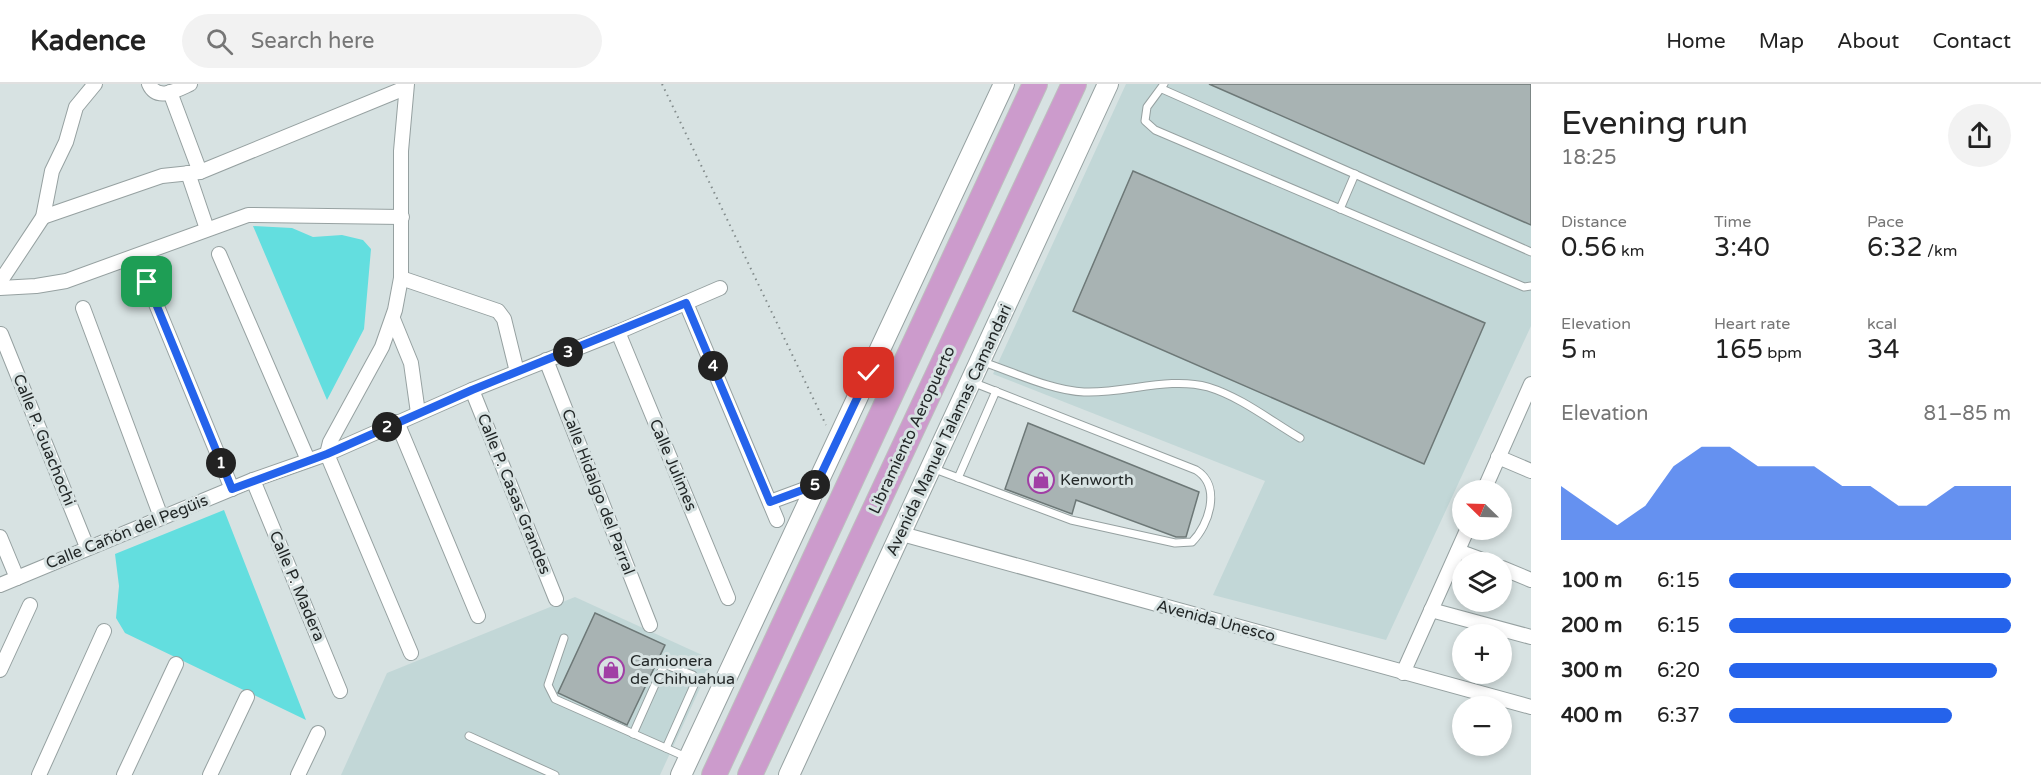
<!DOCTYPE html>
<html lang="en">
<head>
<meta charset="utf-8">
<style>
	:root { --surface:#fff; --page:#f2f2f2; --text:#222; --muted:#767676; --line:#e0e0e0; --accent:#2563eb }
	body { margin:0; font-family:"Varela Round",sans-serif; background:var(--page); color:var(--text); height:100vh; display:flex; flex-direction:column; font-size:22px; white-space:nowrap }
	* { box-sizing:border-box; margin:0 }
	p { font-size:20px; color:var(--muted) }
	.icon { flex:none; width:33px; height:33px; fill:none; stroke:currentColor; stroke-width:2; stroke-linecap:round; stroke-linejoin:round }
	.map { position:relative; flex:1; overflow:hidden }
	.details { display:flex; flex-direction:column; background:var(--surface); width:510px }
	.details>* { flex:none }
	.needle { width:39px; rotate:293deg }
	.tools { position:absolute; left:1452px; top:396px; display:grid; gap:12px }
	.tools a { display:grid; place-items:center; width:60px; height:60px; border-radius:50%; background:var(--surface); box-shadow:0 3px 9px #0003; font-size:30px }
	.pin { position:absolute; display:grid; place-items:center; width:51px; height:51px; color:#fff; margin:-26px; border-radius:12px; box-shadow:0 3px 9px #0006 }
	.km { position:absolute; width:30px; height:30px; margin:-15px; border-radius:50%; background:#222; color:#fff; font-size:16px; line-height:30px; text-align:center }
	.round { display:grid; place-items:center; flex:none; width:63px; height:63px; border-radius:32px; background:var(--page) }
	.head { display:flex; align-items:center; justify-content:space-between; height:102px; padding:0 30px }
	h1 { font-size:33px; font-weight:600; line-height:45px }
	.metrics { display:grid; grid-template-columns:repeat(3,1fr); gap:9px; height:102px; padding:6px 30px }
	.metrics div { display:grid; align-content:center }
	.metrics b { font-size:26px; font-weight:600 }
	.metrics small { font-size:16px; font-weight:400 }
	.metrics p { font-size:16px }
	.chart { height:168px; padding:12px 30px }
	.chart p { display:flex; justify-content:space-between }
	.chart svg { width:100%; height:108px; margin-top:6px; fill:var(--accent); opacity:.7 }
	ul { padding:0 30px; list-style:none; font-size:20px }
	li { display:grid; grid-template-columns:96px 72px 1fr; align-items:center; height:45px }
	li i { height:15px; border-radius:8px; background:var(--accent) }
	header { display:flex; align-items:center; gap:36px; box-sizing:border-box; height:84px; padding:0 30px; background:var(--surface); border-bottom:2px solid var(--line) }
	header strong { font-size:28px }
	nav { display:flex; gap:33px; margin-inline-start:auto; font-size:21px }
	.search { width:420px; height:54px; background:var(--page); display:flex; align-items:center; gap:15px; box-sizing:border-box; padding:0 21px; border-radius:33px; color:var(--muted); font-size:22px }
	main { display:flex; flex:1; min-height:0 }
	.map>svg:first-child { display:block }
	.built { fill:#c2d7d7 }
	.water { fill:#63dedf }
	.building { fill:#a8b3b3; stroke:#6d7877; stroke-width:1.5 }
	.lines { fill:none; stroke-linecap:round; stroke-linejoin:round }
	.service-casing { stroke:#96a1a1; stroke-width:9 }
	.minor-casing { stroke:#96a1a1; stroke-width:16 }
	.secondary-casing { stroke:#96a1a1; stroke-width:22 }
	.trunk-casing { stroke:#bdbebe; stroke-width:26 }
	.path { stroke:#828b8b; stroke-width:2; stroke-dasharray:1.5 4.5; stroke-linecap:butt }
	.service { stroke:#fff; stroke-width:7 }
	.minor { stroke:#fff; stroke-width:14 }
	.secondary { stroke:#fff; stroke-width:20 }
	.trunk { stroke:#cc9bcc; stroke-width:24 }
	.route-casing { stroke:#fff; stroke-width:12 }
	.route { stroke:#2563eb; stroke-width:8 }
	.labels { text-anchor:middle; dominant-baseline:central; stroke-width:6; stroke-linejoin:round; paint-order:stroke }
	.street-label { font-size:16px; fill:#232828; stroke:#d7e2e2 }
	.poi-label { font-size:16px; fill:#232828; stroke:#d7e2e2; text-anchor:start }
</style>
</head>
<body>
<header>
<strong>Kadence</strong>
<div class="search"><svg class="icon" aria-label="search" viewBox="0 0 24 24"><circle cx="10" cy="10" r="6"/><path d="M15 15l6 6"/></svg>Search here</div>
<nav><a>Home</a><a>Map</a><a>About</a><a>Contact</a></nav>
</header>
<main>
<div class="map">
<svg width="1531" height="691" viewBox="0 0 1531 691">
	<rect width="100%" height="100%" fill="#d7e2e2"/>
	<g class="built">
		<polygon points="1126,0 1531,0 1531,242 1386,556 1213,511 1265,397 993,290"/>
		<polygon points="575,513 713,576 660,691 341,691 387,589"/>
	</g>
	<g class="water">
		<polygon points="253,142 292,144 313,153 342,151 363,156 371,165 364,245 327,316"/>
		<polygon points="224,426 306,636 125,549 116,534 119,502 115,470"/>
	</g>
	<g class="building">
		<polygon points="1209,0 1531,0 1531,141"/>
		<polygon points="1133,87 1485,239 1424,380 1073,227"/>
		<polygon points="1028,339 1199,408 1186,453 1176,453 1076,416 1072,430 1005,405"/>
		<polygon points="595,529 665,561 627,641 558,609"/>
	</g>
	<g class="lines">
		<defs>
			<g id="service">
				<polyline points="1164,0 1147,23 1145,37 1155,46 1524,203 1531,202"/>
				<polyline points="1162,5 1531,168"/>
				<polyline points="1340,125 1355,90"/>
				<path d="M983 278C1013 288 1053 307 1084 308 1124 310 1169 292 1208 303 1241 313 1271 337 1300 354"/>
				<path d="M932 384 1071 436 1175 459 1192 458C1209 441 1222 402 1196 386L972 298"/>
				<polyline points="958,394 996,307"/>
				<polyline points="564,554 548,601 555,615 686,673"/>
				<polyline points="633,650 662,585 666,581 693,591 696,597 666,664"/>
				<polyline points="469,652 555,691"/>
			</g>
			<g id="minor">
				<path d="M149 0C157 18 177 6 190 0"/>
				<polyline points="407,0 401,67 401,194 395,226 382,263 330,358 327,370 411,569"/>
				<polyline points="170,8 200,88"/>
				<polyline points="188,89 207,145"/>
				<polyline points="43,133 162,92 200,88 405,4"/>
				<polyline points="219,170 308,376"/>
				<polyline points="401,194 498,227 504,235 517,288"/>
				<polyline points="0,198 43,133 52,87 66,58 76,23 95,0"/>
				<polyline points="147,198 232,405"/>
				<polyline points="0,204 36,202 66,197 248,131 402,133"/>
				<polyline points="686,219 777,436"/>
				<polyline points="83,224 161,433"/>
				<polyline points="393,235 411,279 418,329"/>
				<polyline points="618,248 728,514"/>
				<polyline points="1,250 87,463"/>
				<polyline points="546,276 650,541"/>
				<polyline points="472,306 556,515"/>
				<polyline points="397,338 478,532"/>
				<polyline points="1498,373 1531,387"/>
				<polyline points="253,396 340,607"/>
				<polyline points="1484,406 1531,300"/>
				<polyline points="770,418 816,401"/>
				<polyline points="902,450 1531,623"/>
				<polyline points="0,453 17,494"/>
				<polyline points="1458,467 1488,478"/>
				<polyline points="1502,484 1531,496"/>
				<polyline points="0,501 253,396 327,370 472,306 618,248 720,204"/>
				<polyline points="1431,526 1531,553"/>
				<polyline points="0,586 30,521"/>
				<polyline points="1403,589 1467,446"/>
				<polyline points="39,691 104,547"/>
				<polyline points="124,691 176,580"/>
				<polyline points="210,691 247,613"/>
				<polyline points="298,691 318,649"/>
			</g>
			<g id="secondary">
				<polyline points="681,691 1004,0"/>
				<polyline points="789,691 1108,0"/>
			</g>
			<g id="trunk">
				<polyline points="714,691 1035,0"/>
				<polyline points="750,691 1074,0"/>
			</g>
		</defs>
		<use href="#service" class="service-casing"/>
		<use href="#minor" class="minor-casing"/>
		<use href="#secondary" class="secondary-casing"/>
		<use href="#trunk" class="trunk-casing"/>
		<polyline class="path" points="662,0 826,341"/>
		<use href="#service" class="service"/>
		<use href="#minor" class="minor"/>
		<use href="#secondary" class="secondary"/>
		<use href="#trunk" class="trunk"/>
	</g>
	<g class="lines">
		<defs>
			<polyline id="route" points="147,198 232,405 327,370 472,306 686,219 770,418 816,401 869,289"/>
		</defs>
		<use href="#route" class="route-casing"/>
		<use href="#route" class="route"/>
	</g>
	<defs>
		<symbol id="shop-ring" viewBox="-11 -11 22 22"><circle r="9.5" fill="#d7e2e2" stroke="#a13fa5" stroke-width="1.5"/><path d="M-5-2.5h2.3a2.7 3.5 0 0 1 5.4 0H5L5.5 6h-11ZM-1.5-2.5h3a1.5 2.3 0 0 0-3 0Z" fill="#a13fa5"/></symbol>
	</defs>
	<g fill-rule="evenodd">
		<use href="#shop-ring" x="1026" y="381" width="30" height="30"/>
		<use href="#shop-ring" x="596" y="571" width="30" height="30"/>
	</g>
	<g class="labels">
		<g class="street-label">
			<text transform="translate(912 346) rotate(-65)">Libramiento Aeropuerto</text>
			<text transform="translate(949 346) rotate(-65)">Avenida Manuel Talamas Camandari</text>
			<text transform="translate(44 356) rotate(68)">Calle P. Guachochi</text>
			<text transform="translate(673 381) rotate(67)">Calle Julimes</text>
			<text transform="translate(598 408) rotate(69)">Calle Hidalgo del Parral</text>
			<text transform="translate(514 410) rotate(68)">Calle P. Casas Grandes</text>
			<text transform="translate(127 448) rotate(-22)">Calle Cañón del Pegüis</text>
			<text transform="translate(297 502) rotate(67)">Calle P. Madera</text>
			<text transform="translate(1216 537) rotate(15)">Avenida Unesco</text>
		</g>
		<g class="poi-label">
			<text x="1060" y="396">Kenworth</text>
			<text x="630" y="577">Camionera<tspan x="630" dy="18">de Chihuahua</tspan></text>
		</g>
	</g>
</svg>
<div class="tools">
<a><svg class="needle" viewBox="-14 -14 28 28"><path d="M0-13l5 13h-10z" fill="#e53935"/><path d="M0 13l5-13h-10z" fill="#767676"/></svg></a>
<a><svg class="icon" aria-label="layers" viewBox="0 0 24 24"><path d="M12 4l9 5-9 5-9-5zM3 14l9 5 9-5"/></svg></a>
<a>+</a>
<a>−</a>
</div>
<div class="pin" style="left:147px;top:198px;background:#1e9e55"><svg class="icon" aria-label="arrive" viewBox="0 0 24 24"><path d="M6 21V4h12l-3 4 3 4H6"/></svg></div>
<div class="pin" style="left:869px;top:289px;background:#d93025"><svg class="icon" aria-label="check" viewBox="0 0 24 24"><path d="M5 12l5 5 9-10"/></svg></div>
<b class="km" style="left:221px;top:379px">1</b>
<b class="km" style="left:387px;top:343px">2</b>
<b class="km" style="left:568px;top:268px">3</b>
<b class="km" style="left:713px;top:282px">4</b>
<b class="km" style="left:815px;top:401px">5</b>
</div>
<section class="details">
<div class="head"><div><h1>Evening run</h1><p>18:25</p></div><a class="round"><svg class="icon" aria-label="share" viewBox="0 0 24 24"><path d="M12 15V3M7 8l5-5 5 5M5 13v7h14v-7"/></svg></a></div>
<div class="metrics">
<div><p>Distance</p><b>0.56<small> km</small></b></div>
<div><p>Time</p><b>3:40</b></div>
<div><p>Pace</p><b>6:32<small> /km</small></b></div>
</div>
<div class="metrics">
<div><p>Elevation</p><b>5<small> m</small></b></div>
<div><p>Heart rate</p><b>165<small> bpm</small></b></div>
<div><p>kcal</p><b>34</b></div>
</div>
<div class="chart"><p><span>Elevation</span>81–85 m</p>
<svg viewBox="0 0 160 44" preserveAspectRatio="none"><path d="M0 44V22L10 30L20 38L30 30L40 14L50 6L60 6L70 14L80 14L90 14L100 22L110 22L120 30L130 30L140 22L150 22L160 22V44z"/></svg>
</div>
<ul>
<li><b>100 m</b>6:15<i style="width:100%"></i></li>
<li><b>200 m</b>6:15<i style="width:100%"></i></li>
<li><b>300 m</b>6:20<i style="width:95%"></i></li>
<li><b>400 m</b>6:37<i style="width:79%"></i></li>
</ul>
</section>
</main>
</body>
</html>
